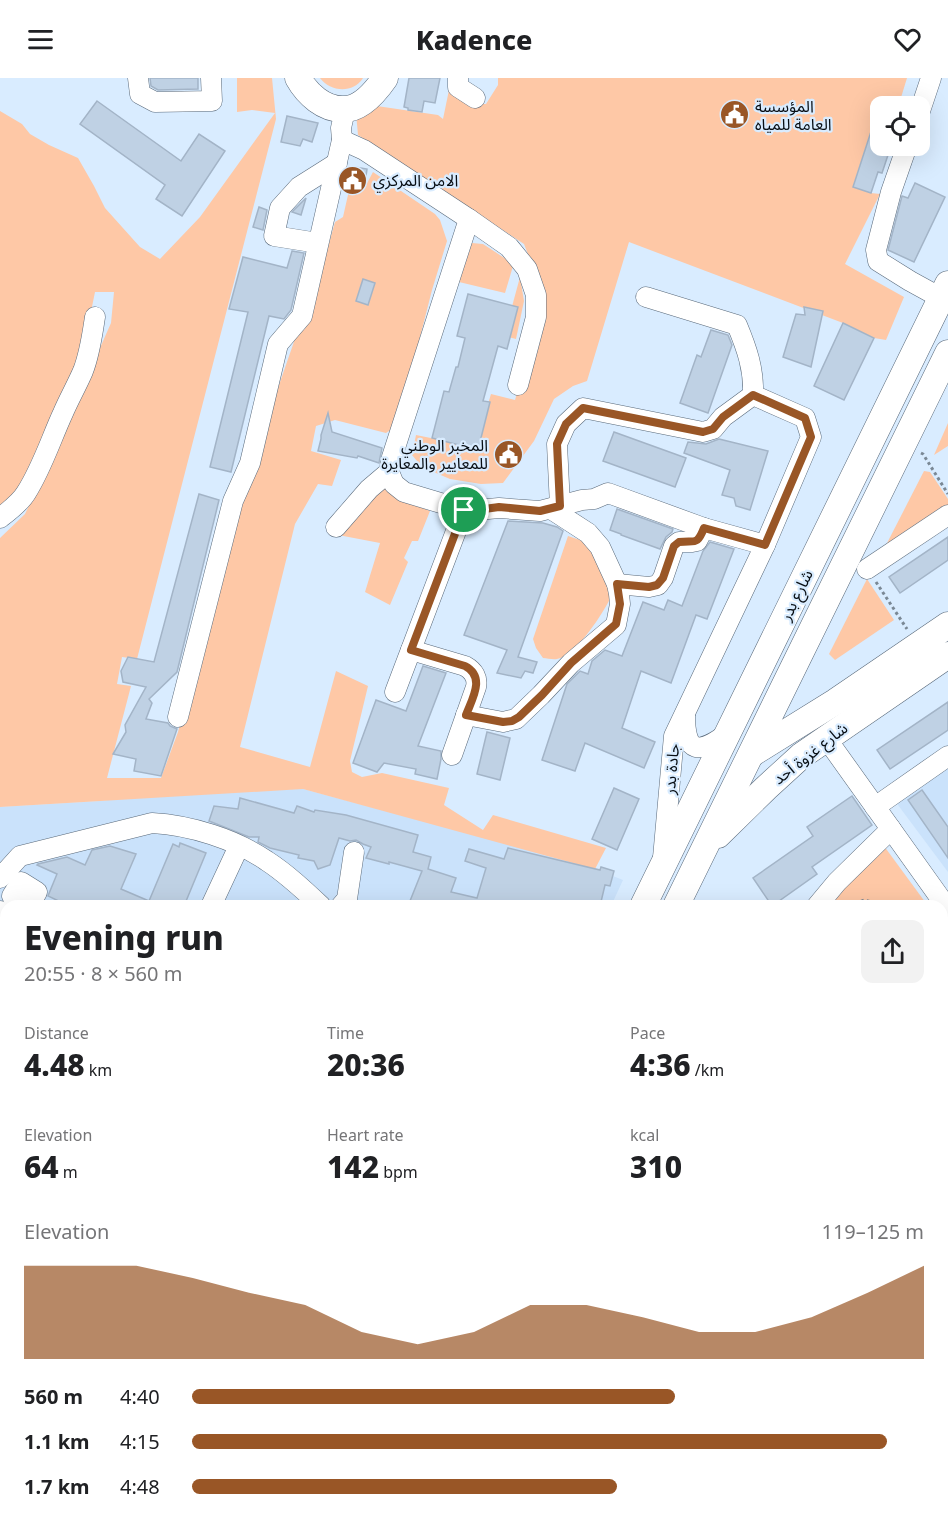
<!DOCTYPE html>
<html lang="en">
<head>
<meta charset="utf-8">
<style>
	:root { --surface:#fff; --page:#f2f2f2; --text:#202124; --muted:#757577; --accent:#995626 }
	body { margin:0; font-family:"Noto Sans","Noto Sans Arabic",sans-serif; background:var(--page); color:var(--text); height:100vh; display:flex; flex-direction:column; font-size:22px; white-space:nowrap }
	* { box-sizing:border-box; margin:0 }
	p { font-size:20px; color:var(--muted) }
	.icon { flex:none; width:33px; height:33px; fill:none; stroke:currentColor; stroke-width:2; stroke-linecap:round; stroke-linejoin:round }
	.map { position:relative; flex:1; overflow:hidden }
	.panel { position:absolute; left:0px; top:822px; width:948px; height:622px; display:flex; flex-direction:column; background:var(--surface); border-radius:18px 18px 0 0; box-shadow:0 6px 24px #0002 }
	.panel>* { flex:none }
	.buttons { position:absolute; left:870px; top:18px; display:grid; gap:12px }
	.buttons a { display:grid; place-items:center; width:60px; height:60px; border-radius:12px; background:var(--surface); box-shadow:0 6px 24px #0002; font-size:30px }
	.pin { position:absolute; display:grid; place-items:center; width:51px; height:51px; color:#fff; margin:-26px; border:3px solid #fff; border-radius:50%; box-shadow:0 2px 6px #0007 }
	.round { display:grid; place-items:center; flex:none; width:63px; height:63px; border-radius:12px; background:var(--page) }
	.summary { display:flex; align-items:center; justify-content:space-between; height:102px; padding:0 24px }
	h1 { font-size:33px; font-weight:800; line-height:45px }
	.stats { display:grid; grid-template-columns:repeat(3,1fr); gap:9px; height:102px; padding:6px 24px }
	.stats div { display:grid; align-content:center }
	.stats b { font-size:30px; font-weight:800 }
	.stats small { font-size:16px; font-weight:400 }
	.stats p { font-size:16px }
	.chart { height:168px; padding:12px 24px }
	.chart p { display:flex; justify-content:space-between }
	.chart svg { width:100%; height:108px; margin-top:6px; fill:var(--accent); opacity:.7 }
	ul { padding:0 24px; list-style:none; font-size:20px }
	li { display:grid; grid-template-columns:96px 72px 1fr; align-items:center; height:45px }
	li i { height:15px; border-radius:8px; background:var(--accent) }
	header { display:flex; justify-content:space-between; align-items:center; height:78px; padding:0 24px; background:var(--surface); font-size:27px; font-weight:800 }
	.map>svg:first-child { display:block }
	.built { fill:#cae2fb }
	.green { fill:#fec8a6 }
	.building { fill:#bfd1e4; stroke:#a3b4c7; stroke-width:1.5 }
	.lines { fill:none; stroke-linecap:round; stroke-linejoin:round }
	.minor-casing { stroke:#59697a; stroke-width:21 }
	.major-casing { stroke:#59697a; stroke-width:27 }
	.path { stroke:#7a8895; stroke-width:3; stroke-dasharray:3 3; stroke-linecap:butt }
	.minor { stroke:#fff; stroke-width:20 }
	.major { stroke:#fff; stroke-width:26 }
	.route-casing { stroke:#fff; stroke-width:12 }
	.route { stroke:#995626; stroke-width:8 }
	.labels { text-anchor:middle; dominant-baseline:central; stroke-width:4.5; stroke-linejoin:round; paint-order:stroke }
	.poi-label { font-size:16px; fill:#080e14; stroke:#d9ecff; text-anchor:start }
	.street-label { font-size:16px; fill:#080e14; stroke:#d9ecff }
</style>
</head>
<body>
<header><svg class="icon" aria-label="menu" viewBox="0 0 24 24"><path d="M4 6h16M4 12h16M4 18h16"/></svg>Kadence<svg class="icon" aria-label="heart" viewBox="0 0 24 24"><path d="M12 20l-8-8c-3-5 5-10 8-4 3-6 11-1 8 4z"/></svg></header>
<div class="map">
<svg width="948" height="1444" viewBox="0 0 948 1444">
	<rect width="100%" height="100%" fill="#d9ecff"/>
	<g class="built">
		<polygon points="948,686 948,794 895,723"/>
		<polygon points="303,711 580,785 623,802 611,828 6,828 6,1227 0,1228 0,729 101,723 168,714"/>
		<polygon points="115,1438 289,1439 286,1444 115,1444"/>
	</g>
	<g class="green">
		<polygon points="237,0 272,0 276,41 137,581 122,579 117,606 131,608 107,700 161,700 178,654 234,437 297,255 305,251 335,144 343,139 350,108 365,109 373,94 435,136 440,142 447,163 432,212 399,342 392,351 386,355 335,342 316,348 311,373 341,382 332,408 318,406 295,446 240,669 310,689 336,593 368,608 350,683 352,694 362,699 382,695 449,710 444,727 483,752 493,737 606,770 595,791 303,711 0,729 0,460 25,436 46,392 111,245 114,214 95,214 83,273 18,414 0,427 0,33 22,46 30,56 49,67 78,80 94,108 105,130 140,169 160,181 200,139 275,35 252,32 237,34"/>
		<path d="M320 0H363C353 16 330 14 320 0Z"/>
		<polygon points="498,0 907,0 899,26 881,21 853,109 871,115 880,116 845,186 904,219 886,262 874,260 843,245 629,164 587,303 573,308 554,321 534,363 503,405 481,406 450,401 422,389 412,377 416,357 475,369 491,316 515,322 545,220 524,166 358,57 356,35 370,27 438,37 443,41 449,12 465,25 486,26 498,7"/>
		<polygon points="472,165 483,166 509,183 513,188 505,215 459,204"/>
		<polygon points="520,199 524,223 516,261 504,258"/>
		<polygon points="948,345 948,368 934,377"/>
		<polygon points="924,393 930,394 948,421 948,429 883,473"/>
		<polygon points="390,396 411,406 405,423 430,433 418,463 412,463 404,480 408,484 390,527 365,514 380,465 333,456"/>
		<path d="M568 458 586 464 595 477 612 517C604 534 576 578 557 581 553 582 547 580 543 580L536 570 533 561Z"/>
		<polygon points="867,501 894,542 835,582 829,576"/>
		<polygon points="884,768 928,828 825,828"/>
		<polygon points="0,937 6,940 6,1206 0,1209"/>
		<polygon points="149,1438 287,1438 287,1439 284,1444 148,1444"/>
	</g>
	<g class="building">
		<polygon points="150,0 198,0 198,11 158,12 151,8"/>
		<polygon points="409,0 440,0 435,25 424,23 422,34 408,32 408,30 404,29"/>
		<polygon points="97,23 181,83 199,56 225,73 182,138 156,121 165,107 80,46"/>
		<polygon points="878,32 880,32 880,68 891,68 882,95 878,94 871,115 853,109"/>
		<polygon points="287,38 318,45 312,64 303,61 300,68 281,64"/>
		<polygon points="355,89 367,91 365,105 353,103"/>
		<polygon points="915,105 945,119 914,184 888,172 902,118 908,120"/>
		<polygon points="306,120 301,137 292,134"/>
		<polygon points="259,129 267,132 263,152 253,149"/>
		<polygon points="292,173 304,175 291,232 284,241 269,238 231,394 210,389 248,234 229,231 243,179 287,190"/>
		<polygon points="363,201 375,205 368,227 356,223"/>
		<polygon points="468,216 518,229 507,271 498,268 483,323 490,324 478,372 432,360 444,313 449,314 456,289 458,289 465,260 457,258"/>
		<polygon points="804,229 823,233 811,289 783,279 796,236 805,237"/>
		<polygon points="843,245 874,260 844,322 814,308"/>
		<polygon points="711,252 728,257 732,267 708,335 680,325 697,277 701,279"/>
		<polygon points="328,335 332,354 382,370 379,385 358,378 357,380 318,373 321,361 321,357"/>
		<polygon points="614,354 686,380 675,409 603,383"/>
		<polygon points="719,361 768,373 750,432 736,428 734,420 722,417 730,392 684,375 688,364 706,366"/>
		<polygon points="199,416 219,422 177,594 149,621 152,625 146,641 168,645 170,648 177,651 161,698 134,693 136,681 113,676 126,654 125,647 146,609 123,604 121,593 128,579 154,584"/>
		<polygon points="617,431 673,451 672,454 666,459 660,471 621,457 621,456 610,452"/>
		<polygon points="508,443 543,445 557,449 563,453 518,579 537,584 533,595 525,593 521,600 497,595 507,572 464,557"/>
		<polygon points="948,459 948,482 900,515 889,499"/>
		<polygon points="710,464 734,471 707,541 696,537 671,605 641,593 622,650 655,664 644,690 585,665 575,693 542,682 567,606 580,593 588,596 592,583 605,572 622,578 643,524 664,532 668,522 682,528 703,473"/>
		<polygon points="423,588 446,595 418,668 441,673 441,681 437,701 415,696 416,691 384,685 377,694 353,685 376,622 406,633"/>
		<polygon points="948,624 948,652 890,691 877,672"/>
		<polygon points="487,654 510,660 500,702 477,696"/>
		<polygon points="614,710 639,721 617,772 592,761"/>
		<polygon points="922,712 948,749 948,780 908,722"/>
		<polygon points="852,718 872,747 812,789 817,796 772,828 753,800 813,758 807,749"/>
		<polygon points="240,720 294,735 297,728 314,734 315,732 346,737 418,757 413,774 431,779 428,791 456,800 451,814 477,820 486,790 465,783 469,771 504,781 508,770 600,792 601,789 614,793 610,808 605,807 600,828 578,828 554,823 554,828 408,828 422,793 389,784 389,786 366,780 371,769 363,766 356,762 350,763 339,760 330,787 318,791 314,783 298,780 299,777 270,770 258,764 259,759 249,759 209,743 214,728 238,731"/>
		<polygon points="180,765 206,775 184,828 69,828 48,818 57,796 37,787 38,786 67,779 85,787 92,772 110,768 136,776 121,811 149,823 173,766 179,769"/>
	</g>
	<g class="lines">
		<defs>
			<g id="minor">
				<polyline points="138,0 140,16 155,24 212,23 211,0"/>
				<polyline points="458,0 458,9 475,20"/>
				<polyline points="920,33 931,0"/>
				<polyline points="342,62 364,72 469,141 392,379 389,394 394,406 404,414 464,432 477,432 499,430 540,433 582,422 594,421 608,415 704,450 765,467"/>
				<polyline points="907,68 891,114 876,172 878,183 910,203 941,220"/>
				<polyline points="469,141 509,169 527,191 536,217 536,239 518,307"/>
				<polyline points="318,165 274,158 280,130 299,109 337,85"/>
				<path d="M646 219 737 247C747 271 754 291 753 317"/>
				<polyline points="560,428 557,366 566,346 583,330 703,354 713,351 723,339 753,317 805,340 811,359 765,467 674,658 663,780"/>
				<path d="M0 440C9 433 20 425 26 415 42 390 51 361 63 335 69 321 77 307 83 293 90 275 92 258 95 239"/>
				<polyline points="336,449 369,411 389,394"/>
				<polyline points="867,491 948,437"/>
				<polyline points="617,506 649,509 658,507 663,500 674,468 679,464 692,464 697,463 704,450"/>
				<path d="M411 572 465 588C474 593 478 600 476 609L452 677"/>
				<polyline points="395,614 464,432"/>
				<polyline points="466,637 503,644 516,641 541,617 571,585 616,547 620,526 619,516 617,506 600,469 588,455 551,431"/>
				<path d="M685 637C685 677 699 676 728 655"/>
				<polyline points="178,639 233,423 250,385 278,266 302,238 342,62 341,50 345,32"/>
				<polyline points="826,660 948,831"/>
				<polyline points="875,729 948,678"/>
				<path d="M0 800 20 778 152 745C190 747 235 761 267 783 287 796 304 812 321 828"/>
				<polyline points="12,818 21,804 37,814 29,828"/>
				<polyline points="211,828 239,768"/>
				<polyline points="341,828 347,821 354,774"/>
				<polyline points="817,828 837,804 891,751"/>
				<polyline points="0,833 6,836"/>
				<polyline points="942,851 948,846"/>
				<polyline points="942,1026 948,1019"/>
				<polyline points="942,1417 948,1418"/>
				<polyline points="316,1444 324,1438"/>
				<polyline points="364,1444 367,1438"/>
				<polyline points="585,1444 590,1438"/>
				<polyline points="915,1444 917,1438"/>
			</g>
			<g id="major">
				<path d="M298 0C307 16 324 32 344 31 361 31 376 13 385 0"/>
				<polyline points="753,675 835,624 948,547"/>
				<polyline points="718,757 766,710 801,678 948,577"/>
				<polyline points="643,828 948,206"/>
				<polyline points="676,828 948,275"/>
				<polyline points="537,1438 541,1444"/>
				<polyline points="570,1438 573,1444"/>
			</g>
		</defs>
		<use href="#minor" class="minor-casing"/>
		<use href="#major" class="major-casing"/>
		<g class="path">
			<polyline points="921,375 923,376 948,416"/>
			<polyline points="876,504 907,551"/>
			<polyline points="850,828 864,822 889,828"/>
		</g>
		<use href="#minor" class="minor"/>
		<use href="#major" class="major"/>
	</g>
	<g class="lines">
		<defs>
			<path id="route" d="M753 317 805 340 811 359 765 467 704 450C697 468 695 462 679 464L674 468 663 500 657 507 649 509 617 506 620 526 616 546 571 585 542 617 519 639 512 643 503 644 466 637C472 621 486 599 465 588L411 572 464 432H477L499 429 540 433 560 428 557 366 566 346 583 330 703 354 713 351 723 339Z"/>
		</defs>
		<use href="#route" class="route-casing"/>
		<use href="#route" class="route"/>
	</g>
	<defs>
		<symbol id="civic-disc" viewBox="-11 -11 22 22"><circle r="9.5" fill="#995626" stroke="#d9ecff"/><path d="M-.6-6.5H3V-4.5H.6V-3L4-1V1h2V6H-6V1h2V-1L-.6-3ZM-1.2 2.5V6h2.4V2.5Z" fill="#fff"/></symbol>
	</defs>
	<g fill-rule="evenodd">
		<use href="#civic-disc" x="718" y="20" width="33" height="33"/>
		<use href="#civic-disc" x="336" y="86" width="33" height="33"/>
		<use href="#civic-disc" x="492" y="360" width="33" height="33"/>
	</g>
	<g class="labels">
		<g class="poi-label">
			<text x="755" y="28">المؤسسة<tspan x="755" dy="18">العامة للمياه</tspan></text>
			<text x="373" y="102">الامن المركزي</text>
			<text x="488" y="367" text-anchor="end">المخبر الوطني<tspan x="488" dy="18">للمعايير والمعايرة</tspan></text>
		</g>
		<g class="street-label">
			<text transform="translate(796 517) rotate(-64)">شارع بدر</text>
			<text transform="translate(810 675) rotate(-38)">شارع غزوة أحد</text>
			<text transform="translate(671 691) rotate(-85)">جادة بدر</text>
		</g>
	</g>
</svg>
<div class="buttons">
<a><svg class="icon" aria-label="locate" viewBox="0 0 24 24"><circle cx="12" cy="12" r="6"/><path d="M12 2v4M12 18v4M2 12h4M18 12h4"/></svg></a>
</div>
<div class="pin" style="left:464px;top:432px;background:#1e9e55"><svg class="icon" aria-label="arrive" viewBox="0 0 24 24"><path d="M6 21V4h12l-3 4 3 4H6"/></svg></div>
<section class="panel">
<div class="summary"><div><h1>Evening run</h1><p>20:55 · 8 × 560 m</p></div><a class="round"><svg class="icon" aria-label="share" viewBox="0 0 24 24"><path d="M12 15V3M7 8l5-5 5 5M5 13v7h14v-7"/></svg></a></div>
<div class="stats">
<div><p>Distance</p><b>4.48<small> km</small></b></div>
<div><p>Time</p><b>20:36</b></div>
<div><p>Pace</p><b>4:36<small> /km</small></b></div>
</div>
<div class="stats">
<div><p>Elevation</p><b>64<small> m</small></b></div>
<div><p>Heart rate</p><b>142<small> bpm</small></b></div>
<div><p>kcal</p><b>310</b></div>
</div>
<div class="chart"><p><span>Elevation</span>119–125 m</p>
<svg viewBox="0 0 160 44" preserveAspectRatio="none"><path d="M0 44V6L10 6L20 6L30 11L40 17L50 22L60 33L70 38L80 33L90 22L100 22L110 27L120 33L130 33L140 27L150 17L160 6V44z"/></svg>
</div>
<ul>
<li><b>560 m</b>4:40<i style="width:66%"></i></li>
<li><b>1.1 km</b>4:15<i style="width:95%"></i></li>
<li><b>1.7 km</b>4:48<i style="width:58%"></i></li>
</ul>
</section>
</div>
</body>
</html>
